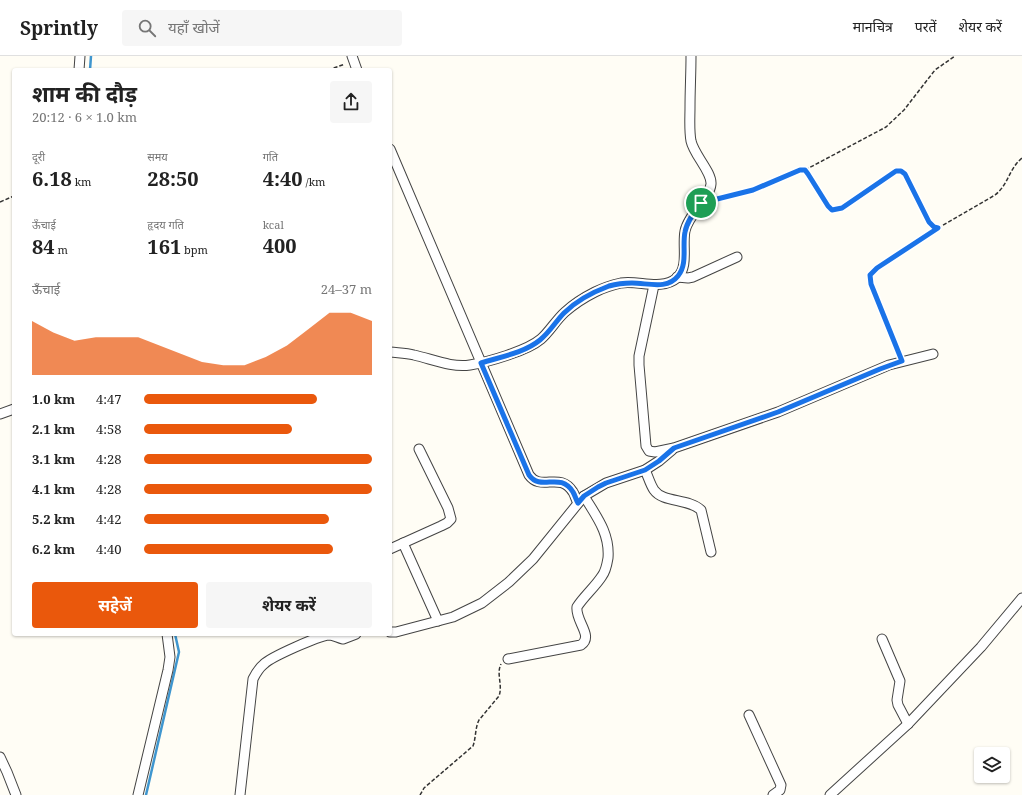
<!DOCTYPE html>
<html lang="hi">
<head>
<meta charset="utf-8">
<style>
	:root { --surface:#fff; --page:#f6f6f6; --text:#222; --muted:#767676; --line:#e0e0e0; --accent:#ea580c }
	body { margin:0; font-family:"Noto Serif","Noto Sans Devanagari",serif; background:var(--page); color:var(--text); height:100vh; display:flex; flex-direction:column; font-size:15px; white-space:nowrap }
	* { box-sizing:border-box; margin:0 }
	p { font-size:13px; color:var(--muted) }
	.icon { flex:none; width:22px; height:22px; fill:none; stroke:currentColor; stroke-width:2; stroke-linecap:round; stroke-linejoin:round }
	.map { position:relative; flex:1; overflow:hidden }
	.details { position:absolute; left:12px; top:12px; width:380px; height:568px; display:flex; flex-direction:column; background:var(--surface); border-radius:4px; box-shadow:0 1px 3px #0004 }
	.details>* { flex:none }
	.tools { position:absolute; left:974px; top:691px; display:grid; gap:8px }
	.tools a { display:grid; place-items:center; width:36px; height:36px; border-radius:4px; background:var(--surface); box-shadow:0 1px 3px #0004; font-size:20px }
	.pin { position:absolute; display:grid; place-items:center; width:34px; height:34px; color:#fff; margin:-17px; border:2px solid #fff; border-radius:50%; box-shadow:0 1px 4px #0007 }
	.round { display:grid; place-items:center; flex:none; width:42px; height:42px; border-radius:4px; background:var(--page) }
	.overview { display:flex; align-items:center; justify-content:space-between; height:68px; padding:0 20px }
	h1 { font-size:22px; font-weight:700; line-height:30px }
	.stats { display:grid; grid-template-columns:repeat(3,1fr); gap:6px; height:68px; padding:4px 20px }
	.stats div { display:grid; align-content:center }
	.stats b { font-size:20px; font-weight:700 }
	.stats small { font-size:11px; font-weight:400 }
	.stats p { font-size:11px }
	.chart { height:112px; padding:8px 20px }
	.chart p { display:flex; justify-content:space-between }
	.chart svg { width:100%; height:72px; margin-top:4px; fill:var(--accent); opacity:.7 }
	.button { display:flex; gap:8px; margin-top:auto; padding:8px 20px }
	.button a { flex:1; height:46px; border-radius:4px; background:var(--accent); color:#fff; font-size:16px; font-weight:700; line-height:46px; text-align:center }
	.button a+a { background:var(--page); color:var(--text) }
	ul { padding:0 20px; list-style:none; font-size:13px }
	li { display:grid; grid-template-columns:64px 48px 1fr; align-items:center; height:30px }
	li i { height:10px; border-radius:5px; background:var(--accent) }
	header { display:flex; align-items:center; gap:24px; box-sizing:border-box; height:56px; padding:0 20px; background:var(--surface); border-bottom:1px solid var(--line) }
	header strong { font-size:19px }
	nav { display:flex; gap:22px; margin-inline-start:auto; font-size:14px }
	.search { width:280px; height:36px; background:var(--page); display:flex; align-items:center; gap:10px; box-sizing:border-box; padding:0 14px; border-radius:4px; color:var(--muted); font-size:15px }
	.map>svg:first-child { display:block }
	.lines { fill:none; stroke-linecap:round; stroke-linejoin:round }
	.stream { stroke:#3f96cf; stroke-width:2.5 }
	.minor-casing { stroke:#444; stroke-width:11 }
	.path { stroke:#333; stroke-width:1.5; stroke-dasharray:4 2; stroke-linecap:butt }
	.minor { stroke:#fff; stroke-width:9 }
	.route-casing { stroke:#fff; stroke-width:8 }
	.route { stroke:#1a73e8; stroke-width:5 }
</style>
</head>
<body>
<header>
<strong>Sprintly</strong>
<div class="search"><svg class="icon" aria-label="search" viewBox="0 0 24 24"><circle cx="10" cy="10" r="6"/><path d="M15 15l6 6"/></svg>यहाँ खोजें</div>
<nav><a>मानचित्र</a><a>परतें</a><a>शेयर करें</a></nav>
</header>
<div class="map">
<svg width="1022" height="739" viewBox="0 0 1022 739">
	<rect width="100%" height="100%" fill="#fffdf5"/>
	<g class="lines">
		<g class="stream">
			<polyline points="90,14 91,0"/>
			<polyline points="146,739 179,596 175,578"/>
		</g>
		<defs>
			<g id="minor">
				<polyline points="352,0 357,14"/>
				<polyline points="79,14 80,0"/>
				<path d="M390 93 529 419C541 436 560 415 573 436 575 439 576 444 578 447"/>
				<polyline points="677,221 688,222 693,221 737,201"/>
				<polyline points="654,229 639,300 639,309 646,390 649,395 655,396 674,392 778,356 889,309 933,298"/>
				<path d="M390 296C398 297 406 297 414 299 432 303 452 312 470 309 488 306 527 295 541 283 550 275 556 264 565 256 574 248 585 241 595 236 603 232 612 229 621 227 639 224 661 235 677 222 689 211 682 190 685 175 688 159 710 142 711 128 712 116 694 99 691 85 689 74 690 62 690 51 690 34 691 17 691 0"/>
				<polyline points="0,358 14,353"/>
				<path d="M645 414C648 420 650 428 654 434 663 447 688 442 701 454L711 496"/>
				<polyline points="403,487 438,565"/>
				<polyline points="390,493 441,470 447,467 451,463 448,452 419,393"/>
				<polyline points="390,576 396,576 453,561 482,547 509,526 533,503 584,440 606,427 645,414 659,405 672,394"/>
				<polyline points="882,583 900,625 897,644 898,649 908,668"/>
				<path d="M508 603 581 589C594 580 575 565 577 551 584 540 595 531 602 520 606 515 607 508 608 502 610 477 596 460 584 440"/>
				<polyline points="749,659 781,729 780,734 773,739"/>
				<polyline points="0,701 7,716 16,739"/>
				<polyline points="138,739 168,614 170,601 167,578"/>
				<path d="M240 739 253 623C256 617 259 612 264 608 271 601 318 580 329 579 334 579 338 582 343 583L356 578"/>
				<polyline points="830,739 908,668 981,591 1022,542"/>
			</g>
		</defs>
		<use href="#minor" class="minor-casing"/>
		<g class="path">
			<polyline points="328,14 345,8"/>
			<polyline points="805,114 886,71 904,54 935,14 955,0"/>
			<path d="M715 144 753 134 800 114H805L828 149 832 154 842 152 896 115H901L905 118 929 166 934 171 938 172 995 139C1009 128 1008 114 1022 102"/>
			<polyline points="0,146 14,140"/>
			<polyline points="899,298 871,228 870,219 877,212 938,172"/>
			<path d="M420 739 424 732 473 690C476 682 475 672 479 664L499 640C503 629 496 618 501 608"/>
		</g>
		<use href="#minor" class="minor"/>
	</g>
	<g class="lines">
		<defs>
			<path id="route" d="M800 114H805L808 118 828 150 832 154 842 152 896 115H901L905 118 929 166 934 171 938 172 877 212 870 219 871 228 902 305 880 313 778 356 674 392 659 405 645 414 606 427 598 431 584 440 578 447C576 444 575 439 573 436 560 415 541 436 529 419L481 307C500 301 524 297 540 284 550 276 556 265 564 257 576 245 593 236 609 230 616 228 624 227 632 227 648 227 667 234 678 220 688 208 682 190 685 176 687 165 695 155 701 147L753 134Z"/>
		</defs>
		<use href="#route" class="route-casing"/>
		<use href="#route" class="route"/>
	</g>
</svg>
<div class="tools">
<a><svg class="icon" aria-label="layers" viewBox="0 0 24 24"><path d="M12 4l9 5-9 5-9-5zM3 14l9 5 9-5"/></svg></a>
</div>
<div class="pin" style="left:701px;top:147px;background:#1e9e55"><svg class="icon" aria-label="arrive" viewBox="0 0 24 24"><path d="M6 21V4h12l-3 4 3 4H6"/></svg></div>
<section class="details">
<div class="overview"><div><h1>शाम की दौड़</h1><p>20:12 · 6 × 1.0 km</p></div><a class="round"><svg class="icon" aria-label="share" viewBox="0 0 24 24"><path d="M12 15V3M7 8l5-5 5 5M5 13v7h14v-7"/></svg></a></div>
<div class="stats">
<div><p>दूरी</p><b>6.18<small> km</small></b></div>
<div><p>समय</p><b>28:50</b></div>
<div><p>गति</p><b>4:40<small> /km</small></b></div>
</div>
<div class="stats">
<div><p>ऊँचाई</p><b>84<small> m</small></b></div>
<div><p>हृदय गति</p><b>161<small> bpm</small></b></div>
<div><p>kcal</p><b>400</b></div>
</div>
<div class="chart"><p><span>ऊँचाई</span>24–37 m</p>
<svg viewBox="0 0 160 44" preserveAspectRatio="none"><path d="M0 44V11L10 18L20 23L30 21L40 21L50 21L60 26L70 31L80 36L90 38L100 38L110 33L120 26L130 16L140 6L150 6L160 11V44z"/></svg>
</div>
<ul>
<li><b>1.0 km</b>4:47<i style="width:76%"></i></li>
<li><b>2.1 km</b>4:58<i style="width:65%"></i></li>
<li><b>3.1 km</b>4:28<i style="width:100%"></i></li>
<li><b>4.1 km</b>4:28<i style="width:100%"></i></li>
<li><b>5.2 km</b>4:42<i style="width:81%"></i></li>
<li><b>6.2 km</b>4:40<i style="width:83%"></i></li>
</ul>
<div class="button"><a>सहेजें</a><a>शेयर करें</a></div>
</section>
</div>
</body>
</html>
